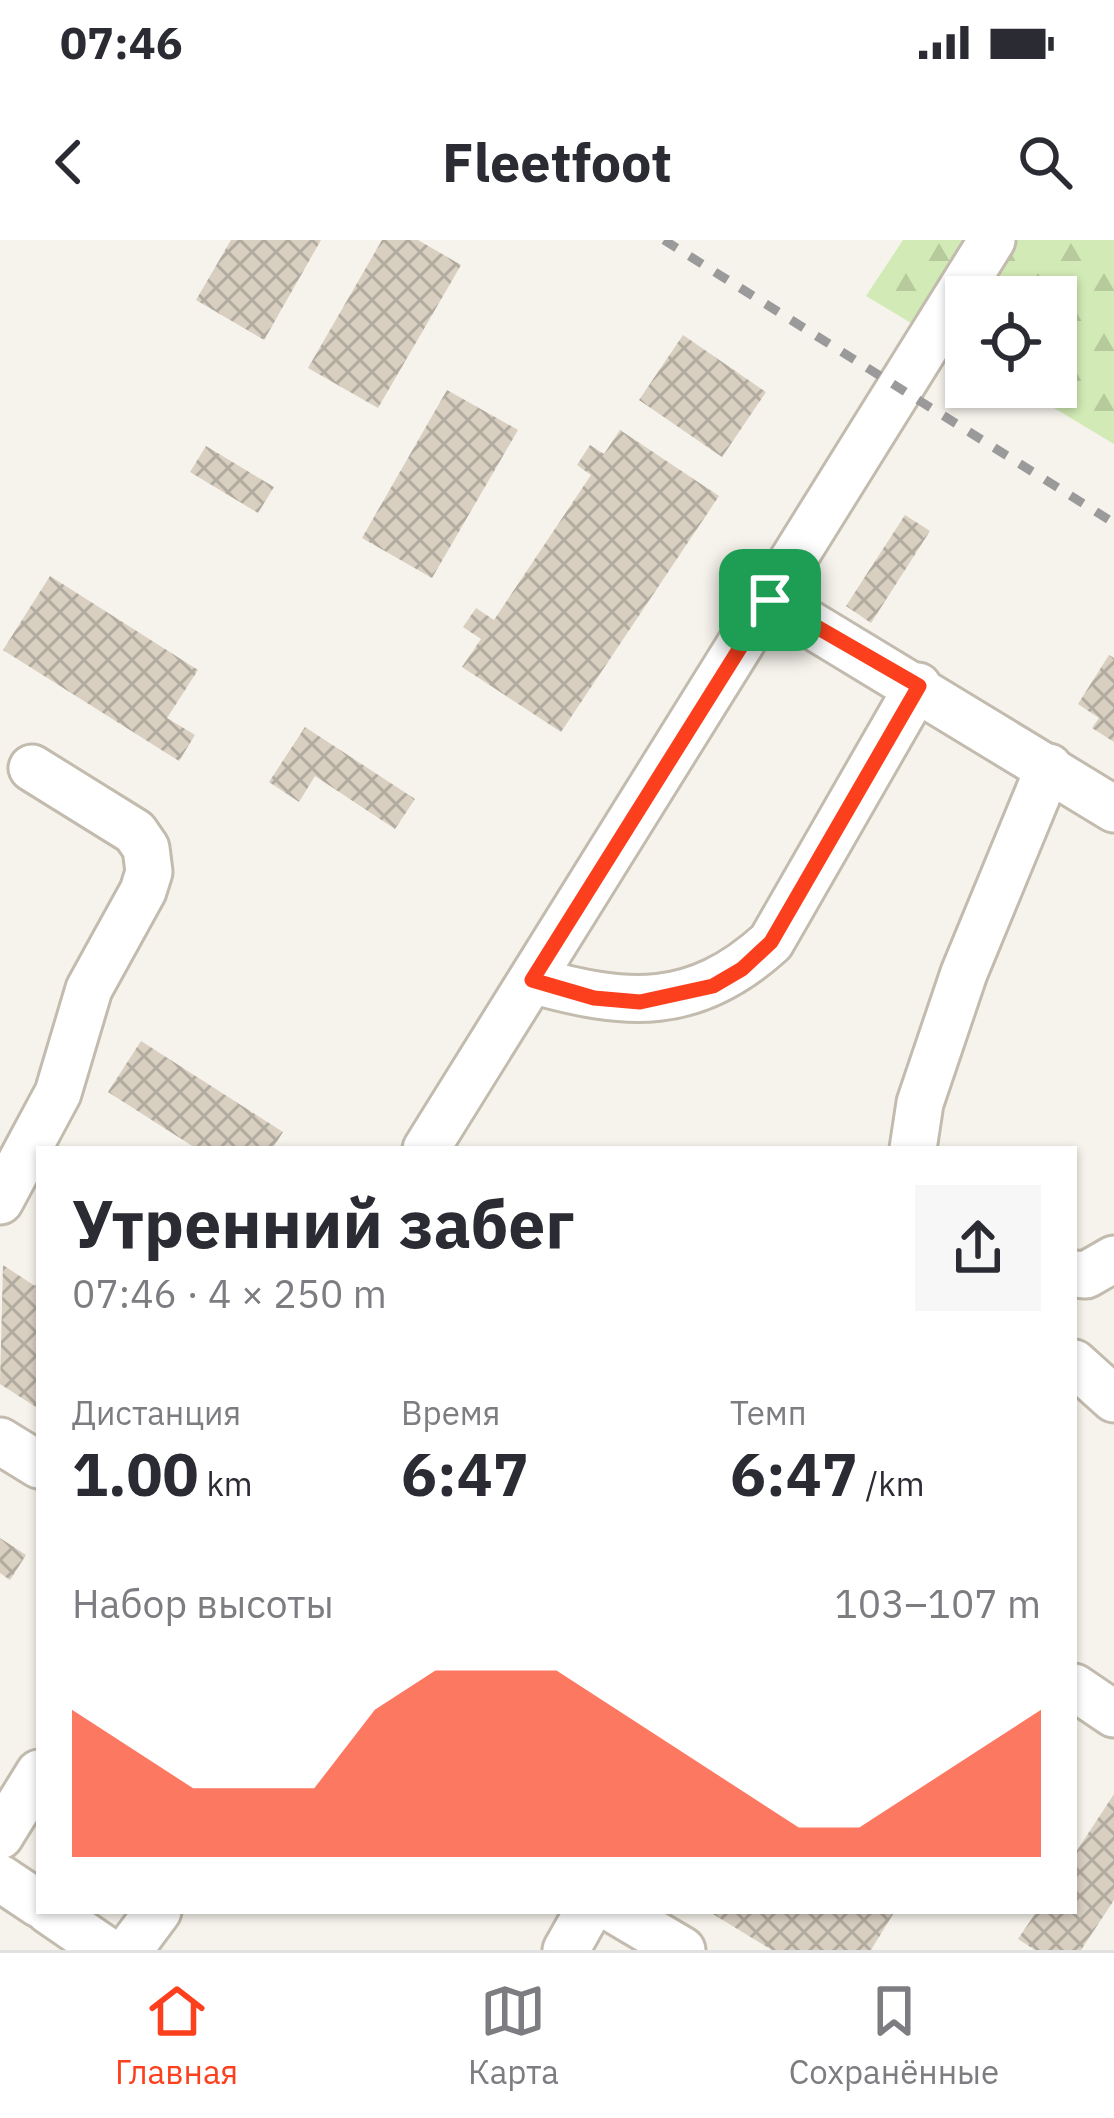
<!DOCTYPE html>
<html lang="ru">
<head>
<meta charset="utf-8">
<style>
	:root { --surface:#fff; --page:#f7f7f7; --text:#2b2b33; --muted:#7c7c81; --line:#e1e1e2; --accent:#fc3f1d }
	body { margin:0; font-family:"IBM Plex Sans",sans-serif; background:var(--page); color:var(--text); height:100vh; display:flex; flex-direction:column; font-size:45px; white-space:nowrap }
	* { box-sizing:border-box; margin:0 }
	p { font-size:39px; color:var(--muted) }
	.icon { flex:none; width:66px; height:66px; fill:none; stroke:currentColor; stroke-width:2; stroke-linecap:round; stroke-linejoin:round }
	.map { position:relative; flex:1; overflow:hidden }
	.panel { position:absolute; left:36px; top:906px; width:1041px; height:768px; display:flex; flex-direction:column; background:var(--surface); border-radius:0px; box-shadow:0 3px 9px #0004 }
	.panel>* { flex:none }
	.controls { position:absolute; left:945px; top:36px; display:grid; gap:24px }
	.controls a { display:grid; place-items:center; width:132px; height:132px; border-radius:0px; background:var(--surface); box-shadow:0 3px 9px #0004; font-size:60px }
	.pin { position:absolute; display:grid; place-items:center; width:102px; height:102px; color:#fff; margin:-51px; border-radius:24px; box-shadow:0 6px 18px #0006 }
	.round { display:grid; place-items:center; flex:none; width:126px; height:126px; border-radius:0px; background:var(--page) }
	.overview { display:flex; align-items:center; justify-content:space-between; height:204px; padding:0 36px }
	h1 { font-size:66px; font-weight:800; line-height:90px }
	.metrics { display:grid; grid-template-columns:repeat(3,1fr); gap:18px; height:204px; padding:12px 36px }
	.metrics div { display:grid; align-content:center }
	.metrics b { font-size:60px; font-weight:800 }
	.metrics small { font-size:33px; font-weight:400 }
	.metrics p { font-size:33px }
	.chart { height:336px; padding:24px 36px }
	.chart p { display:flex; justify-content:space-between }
	.chart svg { width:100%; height:216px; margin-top:12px; fill:var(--accent); opacity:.7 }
	.status { display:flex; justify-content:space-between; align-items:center; height:84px; padding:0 60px; background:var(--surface); direction:ltr }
	.status svg { height:33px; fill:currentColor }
	header { display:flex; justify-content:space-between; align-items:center; height:156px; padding:0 36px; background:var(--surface); font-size:54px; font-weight:800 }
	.menu { display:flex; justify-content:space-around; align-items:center; height:168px; border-top:3px solid var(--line); background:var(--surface); font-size:33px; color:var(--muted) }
	.menu a { display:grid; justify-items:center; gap:6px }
	.menu .active { color:var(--accent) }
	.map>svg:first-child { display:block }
	.forest { fill:url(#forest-firs) }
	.building { fill:url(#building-cross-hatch) }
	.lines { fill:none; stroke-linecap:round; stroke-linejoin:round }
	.minor-casing { stroke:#c2bbae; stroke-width:51 }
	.minor { stroke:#fff; stroke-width:45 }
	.rail { stroke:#9a9a9a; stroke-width:9; stroke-dasharray:15 15; stroke-linecap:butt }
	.route-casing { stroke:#fff; stroke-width:24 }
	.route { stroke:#fc3f1d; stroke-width:15 }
</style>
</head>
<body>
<div class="status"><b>07:46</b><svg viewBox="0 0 49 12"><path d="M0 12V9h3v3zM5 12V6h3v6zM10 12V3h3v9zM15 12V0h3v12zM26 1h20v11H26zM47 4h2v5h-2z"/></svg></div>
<header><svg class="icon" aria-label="back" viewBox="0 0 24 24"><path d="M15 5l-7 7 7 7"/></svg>Fleetfoot<svg class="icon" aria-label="search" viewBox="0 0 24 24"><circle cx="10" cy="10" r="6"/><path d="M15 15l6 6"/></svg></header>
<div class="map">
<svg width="1114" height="1710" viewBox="0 0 1114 1710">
	<defs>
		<pattern id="forest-firs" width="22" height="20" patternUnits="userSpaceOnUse" patternTransform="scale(3)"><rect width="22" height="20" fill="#d2eab5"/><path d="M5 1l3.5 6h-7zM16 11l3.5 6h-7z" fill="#b6ca9c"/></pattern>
		<pattern id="building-cross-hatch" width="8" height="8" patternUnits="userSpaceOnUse" patternTransform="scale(3)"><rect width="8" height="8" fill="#d8cfc1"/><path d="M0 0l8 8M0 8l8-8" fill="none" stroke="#b1aa9e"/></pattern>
	</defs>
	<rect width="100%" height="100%" fill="#f6f3ec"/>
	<polygon class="forest" points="903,0 1114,0 1114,204 1019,147 1056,147 1056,57 966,57 966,116 866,56"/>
	<g class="building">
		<polygon points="231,0 321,0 264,100 196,60"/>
		<polygon points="382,0 418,0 461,25 378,168 308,128"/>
		<polygon points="683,95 766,152 722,217 639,160"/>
		<polygon points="447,150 518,190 432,338 362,298"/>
		<polygon points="620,190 719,256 561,492 462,427 481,399 463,387 476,368 494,380 591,235 577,225 590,205 604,214"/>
		<polygon points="206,206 274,247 258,273 190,232"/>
		<polygon points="905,275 930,291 871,383 846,366"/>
		<polygon points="50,336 198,430 167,478 195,495 179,521 3,410"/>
		<polygon points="1109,415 1114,418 1114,502 1092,488 1099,478 1078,464"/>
		<polygon points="305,487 415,559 395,589 315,536 299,562 269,542"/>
		<polygon points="141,801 283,892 272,909 197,909 108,852"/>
		<polygon points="3,1025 35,1046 39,1040 39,1169 0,1144"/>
		<polygon points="0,1298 26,1315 10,1340 0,1333"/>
		<polygon points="1114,1554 1114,1660 1081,1710 1035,1710 1018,1699 1037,1671 1074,1671 1074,1615"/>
		<polygon points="708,1671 895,1671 871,1710 772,1710"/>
	</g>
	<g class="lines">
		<defs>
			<g id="minor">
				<polyline points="770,360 1114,569"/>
				<path d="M532 740C627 767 694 772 771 702L918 446"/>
				<polyline points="426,909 992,0"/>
				<polyline points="913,909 920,863 964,733 1049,527"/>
				<polyline points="0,961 58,853 89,749 143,651 149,632 146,608 135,592 32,528"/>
				<polyline points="1074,1034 1086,1035 1114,1019"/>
				<polyline points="1074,1123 1114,1159"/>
				<polyline points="0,1201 39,1225"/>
				<polyline points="1074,1447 1114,1474"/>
				<polyline points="0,1596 39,1533"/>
				<polyline points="0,1638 39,1664"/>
				<polyline points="49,1671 106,1710"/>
				<polyline points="616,1671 682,1710"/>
				<polyline points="129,1710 158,1671"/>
				<polyline points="566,1710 588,1671"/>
			</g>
		</defs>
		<use href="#minor" class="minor-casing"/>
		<use href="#minor" class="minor"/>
		<polyline class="rail" points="664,0 1114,283"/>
	</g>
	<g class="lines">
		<defs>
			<polygon id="route" points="770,360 919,446 771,702 742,729 713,746 640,762 594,758 532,740"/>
		</defs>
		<use href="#route" class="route-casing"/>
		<use href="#route" class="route"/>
	</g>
</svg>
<div class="controls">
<a><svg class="icon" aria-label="locate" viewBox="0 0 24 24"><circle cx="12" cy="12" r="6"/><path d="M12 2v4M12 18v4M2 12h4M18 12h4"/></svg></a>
</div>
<div class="pin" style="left:770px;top:360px;background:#1e9e55"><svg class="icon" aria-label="arrive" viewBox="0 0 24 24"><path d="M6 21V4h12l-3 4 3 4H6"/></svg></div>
<section class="panel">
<div class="overview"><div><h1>Утренний забег</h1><p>07:46 · 4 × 250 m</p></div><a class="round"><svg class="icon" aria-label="share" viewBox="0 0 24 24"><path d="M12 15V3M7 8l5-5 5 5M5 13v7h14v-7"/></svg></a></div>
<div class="metrics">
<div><p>Дистанция</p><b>1.00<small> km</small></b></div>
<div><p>Время</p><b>6:47</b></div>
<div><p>Темп</p><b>6:47<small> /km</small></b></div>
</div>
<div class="chart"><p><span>Набор высоты</span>103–107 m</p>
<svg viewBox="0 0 160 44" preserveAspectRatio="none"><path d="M0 44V14L10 22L20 30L30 30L40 30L50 14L60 6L70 6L80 6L90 14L100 22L110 30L120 38L130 38L140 30L150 22L160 14V44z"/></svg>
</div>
</section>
</div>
<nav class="menu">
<a class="active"><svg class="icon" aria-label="home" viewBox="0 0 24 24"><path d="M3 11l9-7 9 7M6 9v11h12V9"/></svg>Главная</a>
<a><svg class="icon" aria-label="map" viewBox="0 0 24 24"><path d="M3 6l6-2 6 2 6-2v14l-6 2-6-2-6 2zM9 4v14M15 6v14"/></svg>Карта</a>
<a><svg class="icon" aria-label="saved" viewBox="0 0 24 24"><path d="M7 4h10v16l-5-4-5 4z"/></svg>Сохранённые</a>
</nav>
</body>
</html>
